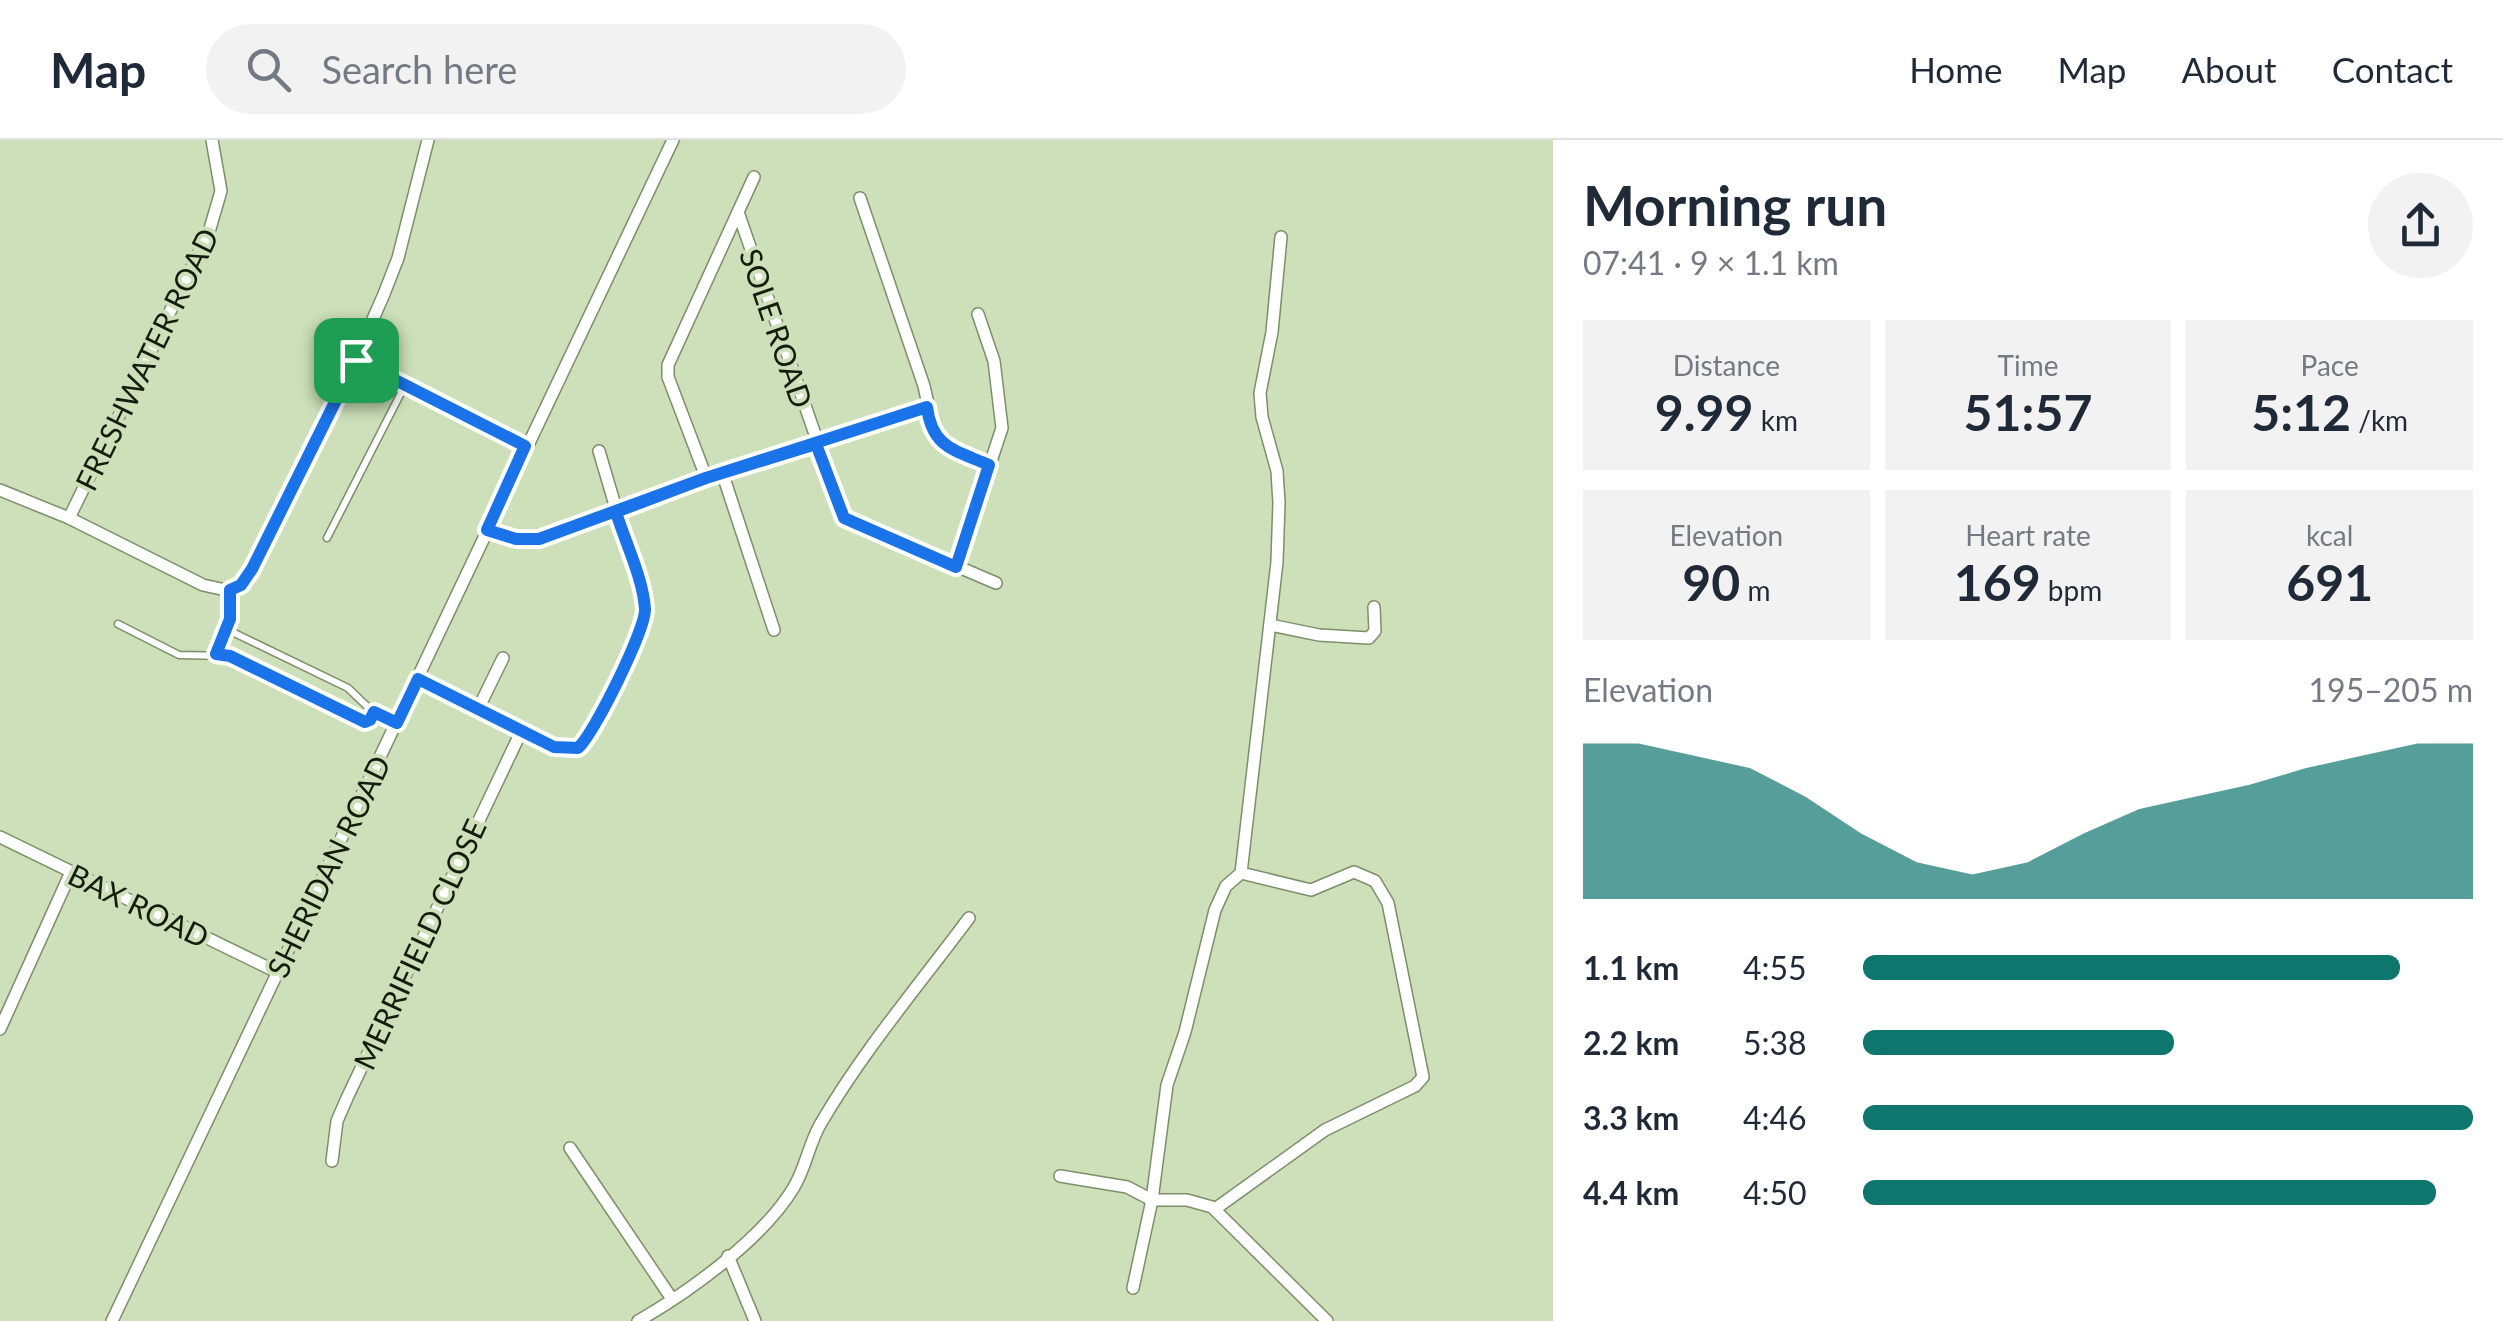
<!DOCTYPE html>
<html lang="en">
<head>
<meta charset="utf-8">
<style>
	:root { --surface:#fff; --page:#f2f2f3; --text:#1f2937; --muted:#747a83; --line:#e0e1e3; --accent:#0f766e }
	body { margin:0; font-family:Lato,sans-serif; background:var(--page); color:var(--text); height:100vh; display:flex; flex-direction:column; font-size:38px; white-space:nowrap }
	* { box-sizing:border-box; margin:0 }
	p { font-size:32px; color:var(--muted) }
	.icon { flex:none; width:55px; height:55px; fill:none; stroke:currentColor; stroke-width:2; stroke-linecap:round; stroke-linejoin:round }
	.map { position:relative; flex:1; overflow:hidden }
	.side { display:flex; flex-direction:column; background:var(--surface); width:950px }
	.side>* { flex:none }
	.pin { position:absolute; display:grid; place-items:center; width:85px; height:85px; color:#fff; margin:-42px; border-radius:20px; box-shadow:0 5px 15px #0006 }
	.round { display:grid; place-items:center; flex:none; width:105px; height:105px; border-radius:52px; background:var(--page) }
	.summary { display:flex; align-items:center; justify-content:space-between; height:170px; padding:0 30px }
	h1 { font-size:55px; font-weight:700; line-height:75px }
	.figures { display:grid; grid-template-columns:repeat(3,1fr); gap:15px; height:170px; padding:10px 30px }
	.figures div { display:grid; align-content:center; border-radius:0px; background:var(--page); text-align:center }
	.figures b { font-size:50px; font-weight:700 }
	.figures small { font-size:28px; font-weight:400 }
	.figures p { font-size:28px }
	.chart { height:280px; padding:20px 30px }
	.chart p { display:flex; justify-content:space-between }
	.chart svg { width:100%; height:180px; margin-top:10px; fill:var(--accent); opacity:.7 }
	ul { padding:0 30px; list-style:none; font-size:32px }
	li { display:grid; grid-template-columns:160px 120px 1fr; align-items:center; height:75px }
	li i { height:25px; border-radius:12px; background:var(--accent) }
	header { display:flex; align-items:center; gap:60px; box-sizing:border-box; height:140px; padding:0 50px; background:var(--surface); border-bottom:2px solid var(--line) }
	header strong { font-size:48px }
	nav { display:flex; gap:55px; margin-inline-start:auto; font-size:35px }
	.search { width:700px; height:90px; background:var(--page); display:flex; align-items:center; gap:25px; box-sizing:border-box; padding:0 35px; border-radius:55px; color:var(--muted); font-size:38px }
	main { display:flex; flex:1; min-height:0 }
	.map>svg:first-child { display:block }
	.lines { fill:none; stroke-linecap:round; stroke-linejoin:round }
	.lane-casing { stroke:#7c8e6a; stroke-width:9 }
	.street-casing { stroke:#7c8e6a; stroke-width:14 }
	.lane { stroke:#fff; stroke-width:6 }
	.street { stroke:#fff; stroke-width:11 }
	.route-casing { stroke:#fff; stroke-width:20 }
	.route { stroke:#1a73e8; stroke-width:12 }
	.labels { text-anchor:middle; dominant-baseline:central; stroke-width:8; stroke-linejoin:round; paint-order:stroke }
	.street-label { font-size:30px; fill:#151b0d; stroke:#cde0b9 }
</style>
</head>
<body>
<header>
<strong>Map</strong>
<div class="search"><svg class="icon" aria-label="search" viewBox="0 0 24 24"><circle cx="10" cy="10" r="6"/><path d="M15 15l6 6"/></svg>Search here</div>
<nav><a>Home</a><a>Map</a><a>About</a><a>Contact</a></nav>
</header>
<main>
<div class="map">
<svg width="1553" height="1181" viewBox="0 0 1553 1181">
	<rect width="100%" height="100%" fill="#cde0b9"/>
	<g class="lines">
		<defs>
			<g id="lane">
				<polyline points="327,398 404,247"/>
				<polyline points="118,484 179,515 229,516 360,580 368,582 373,572"/>
				<polyline points="226,489 348,548 373,572 395,582"/>
				<polyline points="216,514 230,479 231,452"/>
			</g>
			<g id="street">
				<polyline points="860,58 924,246 935,296 949,307 989,325"/>
				<polyline points="738,72 844,378 996,443"/>
				<polyline points="355,220 525,306"/>
				<polyline points="722,332 774,490"/>
				<polyline points="706,337 668,237 668,225 754,37"/>
				<polyline points="0,350 69,378 203,445 230,451 241,445 355,220 384,154 398,118 428,0"/>
				<polyline points="69,378 209,92 221,51 212,0"/>
				<polyline points="487,390 516,399 539,399 706,337 927,267"/>
				<polyline points="956,427 1002,288 994,221 978,174"/>
				<polyline points="1270,485 1319,495 1369,498 1375,491 1374,467"/>
				<polyline points="417,539 521,592"/>
				<polyline points="478,569 503,518"/>
				<polyline points="0,697 277,832"/>
				<polyline points="0,889 71,732"/>
				<polyline points="570,1008 672,1159"/>
				<path d="M332 1021 337 981 347 958 521 592 565 610 578 608C600 588 649 488 643 460L599 311"/>
				<polyline points="1060,1036 1127,1047 1152,1060 1187,1060 1212,1067 1327,1181"/>
				<polyline points="1215,1069 1325,990 1415,946 1423,937 1388,763 1375,741 1354,732 1311,750 1241,733"/>
				<polyline points="728,1116 755,1181"/>
				<polyline points="1133,1148 1152,1060 1167,945 1185,892 1215,770 1226,746 1241,733 1277,422 1279,363 1277,331 1262,277 1260,253 1272,192 1281,97"/>
				<polyline points="112,1181 673,0"/>
				<path d="M638 1181C689 1152 764 1098 794 1047 806 1027 809 1003 821 983 863 911 919 845 969 778"/>
			</g>
		</defs>
		<use href="#lane" class="lane-casing"/>
		<use href="#street" class="street-casing"/>
		<use href="#lane" class="lane"/>
		<use href="#street" class="street"/>
	</g>
	<g class="lines">
		<defs>
			<path id="route" d="M356 220 252 429 241 445 230 450V479L216 514 230 516 365 582 370 580 374 572 397 583 418 539 554 607 578 608C594 594 646 489 645 469 643 438 625 402 616 372L706 338 927 267C932 308 955 310 989 325L956 427 844 378 816 304 706 338 539 399H516L487 390 525 306 356 220"/>
		</defs>
		<use href="#route" class="route-casing"/>
		<use href="#route" class="route"/>
	</g>
	<g class="labels">
		<g class="street-label">
			<text transform="translate(777 188) rotate(71)">SOLE ROAD</text>
			<text transform="translate(146 219) rotate(-64)">FRESHWATER ROAD</text>
			<text transform="translate(328 726) rotate(-64)">SHERIDAN ROAD</text>
			<text transform="translate(139 765) rotate(26)">BAX ROAD</text>
			<text transform="translate(419 804) rotate(-65)">MERRIFIELD CLOSE</text>
		</g>
	</g>
</svg>
<div class="pin" style="left:356px;top:220px;background:#1e9e55"><svg class="icon" aria-label="arrive" viewBox="0 0 24 24"><path d="M6 21V4h12l-3 4 3 4H6"/></svg></div>
</div>
<section class="side">
<div class="summary"><div><h1>Morning run</h1><p>07:41 · 9 × 1.1 km</p></div><a class="round"><svg class="icon" aria-label="share" viewBox="0 0 24 24"><path d="M12 15V3M7 8l5-5 5 5M5 13v7h14v-7"/></svg></a></div>
<div class="figures">
<div><p>Distance</p><b>9.99<small> km</small></b></div>
<div><p>Time</p><b>51:57</b></div>
<div><p>Pace</p><b>5:12<small> /km</small></b></div>
</div>
<div class="figures">
<div><p>Elevation</p><b>90<small> m</small></b></div>
<div><p>Heart rate</p><b>169<small> bpm</small></b></div>
<div><p>kcal</p><b>691</b></div>
</div>
<div class="chart"><p><span>Elevation</span>195–205 m</p>
<svg viewBox="0 0 160 44" preserveAspectRatio="none"><path d="M0 44V6L10 6L20 9L30 12L40 19L50 28L60 35L70 38L80 35L90 28L100 22L110 19L120 16L130 12L140 9L150 6L160 6V44z"/></svg>
</div>
<ul>
<li><b>1.1 km</b>4:55<i style="width:88%"></i></li>
<li><b>2.2 km</b>5:38<i style="width:51%"></i></li>
<li><b>3.3 km</b>4:46<i style="width:100%"></i></li>
<li><b>4.4 km</b>4:50<i style="width:94%"></i></li>
</ul>
</section>
</main>
</body>
</html>
